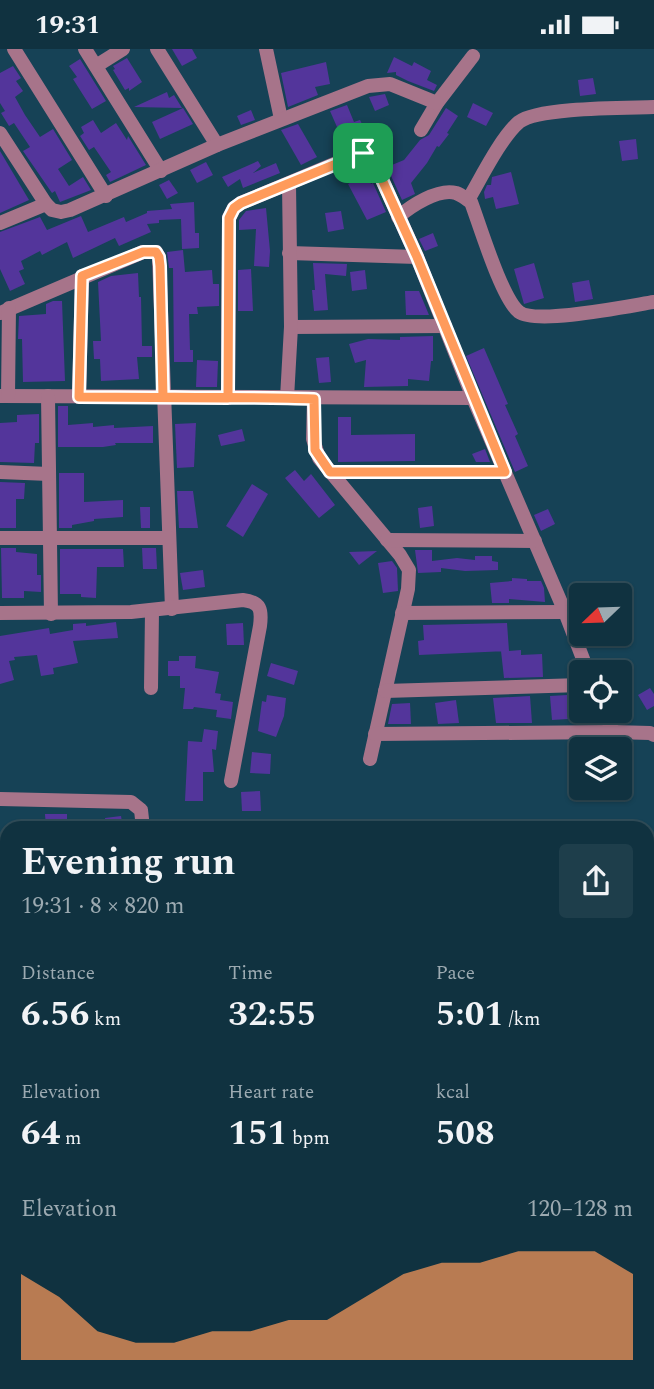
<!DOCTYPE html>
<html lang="en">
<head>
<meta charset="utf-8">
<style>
	:root { --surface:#103240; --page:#1e3e4b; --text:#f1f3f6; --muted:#9caab1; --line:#304d59; --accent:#ff9b5b }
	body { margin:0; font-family:Spectral,serif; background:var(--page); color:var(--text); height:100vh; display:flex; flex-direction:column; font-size:26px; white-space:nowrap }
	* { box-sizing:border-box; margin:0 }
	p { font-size:23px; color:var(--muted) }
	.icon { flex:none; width:38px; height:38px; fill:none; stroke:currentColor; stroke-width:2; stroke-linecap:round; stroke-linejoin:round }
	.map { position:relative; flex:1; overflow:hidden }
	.drawer { position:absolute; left:0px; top:772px; width:654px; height:569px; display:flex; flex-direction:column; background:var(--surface); border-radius:21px 21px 0 0; box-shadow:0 2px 5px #0004,0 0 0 2px var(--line) }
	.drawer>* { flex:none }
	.needle { width:46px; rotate:247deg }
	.fabs { position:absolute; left:569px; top:534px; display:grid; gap:14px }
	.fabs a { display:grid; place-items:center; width:63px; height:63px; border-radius:7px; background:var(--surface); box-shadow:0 2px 5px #0004,0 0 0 2px var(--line); font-size:35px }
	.pin { position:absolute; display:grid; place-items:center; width:60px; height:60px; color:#fff; margin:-30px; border-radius:14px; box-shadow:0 4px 10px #0006 }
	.round { display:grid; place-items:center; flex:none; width:74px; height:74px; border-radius:7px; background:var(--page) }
	.summary { display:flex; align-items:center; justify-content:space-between; height:119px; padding:0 21px }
	h1 { font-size:38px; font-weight:700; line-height:52px }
	.metrics { display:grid; grid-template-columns:repeat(3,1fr); gap:10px; height:119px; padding:7px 21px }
	.metrics div { display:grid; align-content:center }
	.metrics b { font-size:35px; font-weight:700 }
	.metrics small { font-size:19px; font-weight:400 }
	.metrics p { font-size:19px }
	.chart { height:196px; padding:14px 21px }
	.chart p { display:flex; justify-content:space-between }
	.chart svg { width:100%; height:126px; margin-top:7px; fill:var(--accent); opacity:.7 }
	.status { display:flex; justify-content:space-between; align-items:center; height:49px; padding:0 35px; background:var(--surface); direction:ltr }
	.status svg { height:19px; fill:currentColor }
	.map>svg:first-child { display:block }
	.building { fill:#53359b }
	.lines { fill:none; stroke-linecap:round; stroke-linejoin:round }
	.minor { stroke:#a7748a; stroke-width:14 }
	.route-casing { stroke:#fff; stroke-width:14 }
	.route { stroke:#ff9b5b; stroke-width:9 }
</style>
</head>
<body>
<div class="status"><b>19:31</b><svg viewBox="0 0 49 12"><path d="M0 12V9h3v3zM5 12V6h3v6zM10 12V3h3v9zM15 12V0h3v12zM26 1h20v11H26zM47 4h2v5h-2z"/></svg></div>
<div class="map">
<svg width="654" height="1340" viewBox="0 0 654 1340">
	<rect width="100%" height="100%" fill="#164256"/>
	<g class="building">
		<polygon points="172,0 192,0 197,9 182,17"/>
		<polygon points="394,8 412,17 414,13 431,22 427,31 437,36 434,42 408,32 396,26 396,23 387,24"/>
		<polygon points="127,9 142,33 129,42 129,39 125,41 113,21 115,20 113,17"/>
		<polygon points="80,10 106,52 92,60 73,30 77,28 69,17"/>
		<polygon points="326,13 330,35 315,38 318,46 288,58 281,24"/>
		<polygon points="13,17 21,29 16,32 23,42 15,48 25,66 40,88 53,80 72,111 58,120 69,137 83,128 91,141 86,143 60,153 55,142 52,144 23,102 30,98 14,74 9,77 1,64 5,62 0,54 0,24"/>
		<polygon points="593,29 596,45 580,47 578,31"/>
		<polygon points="167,43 169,49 174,46 182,59 134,58"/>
		<polygon points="385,45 389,56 375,62 369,48"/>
		<polygon points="473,54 493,64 486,77 467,68"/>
		<polygon points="347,56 354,73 360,71 370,91 351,98 341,77 337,78 330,62"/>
		<polygon points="183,59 193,75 160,90 152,73"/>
		<polygon points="446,59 458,67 447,84 449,85 439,98 437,97 427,114 411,134 415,145 402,151 387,118 404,111 420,91 429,86"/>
		<polygon points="251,61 255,71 241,76 237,67"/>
		<polygon points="93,71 101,84 116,74 127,91 128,87 146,116 110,133 106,126 111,123 94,98 89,101 80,87 84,84 81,78"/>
		<polygon points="298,75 317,108 301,116 281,81"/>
		<polygon points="636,90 638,110 622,112 619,92"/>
		<polygon points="0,102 29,151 0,164"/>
		<polygon points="258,112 261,117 253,124 276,114 280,124 243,139 240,130 228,138 222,128"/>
		<polygon points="206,113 213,126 197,134 190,121"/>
		<polygon points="511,123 519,155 496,160 493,148 485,150 484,143 487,136 491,136 492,128"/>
		<polygon points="366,125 371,135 373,134 386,163 367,171 348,135"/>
		<polygon points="169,131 178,144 167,150 159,136"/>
		<polygon points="194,153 195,184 199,184 199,199 182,200 181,170 159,171 159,174 147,175 151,183 119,197 115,189 73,209 67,193 42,206 40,202 21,212 24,220 19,222 25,235 10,242 0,220 0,183 40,168 47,181 81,167 88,183 124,168 126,173 147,164 147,162 172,160 170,155"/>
		<polygon points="266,159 270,202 269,218 254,217 256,180 239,181 239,171 246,162"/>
		<polygon points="341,162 344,180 328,183 325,164"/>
		<polygon points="433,184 438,197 425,202 419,190"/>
		<polygon points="183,201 185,223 212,221 213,235 219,235 219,257 197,258 198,265 189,265 190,301 193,301 193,313 174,313 173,219 169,219 167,203"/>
		<polygon points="313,214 347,215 346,227 325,225 328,261 314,262 312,241 315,241"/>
		<polygon points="534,214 544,249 524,255 514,220"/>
		<polygon points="251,220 253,262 238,262 238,221"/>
		<polygon points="365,221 367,240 352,242 350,223"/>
		<polygon points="138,224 139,248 141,248 142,297 152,297 152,308 137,308 139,330 101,332 100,310 94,310 93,292 101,292 98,233 111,227"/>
		<polygon points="589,231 593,250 575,253 572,234"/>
		<polygon points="405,242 419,242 429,266 406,266"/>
		<polygon points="53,252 62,252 65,332 23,333 22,290 18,290 19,267 46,265 46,255"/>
		<polygon points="433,287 433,312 431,312 429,332 408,330 408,337 364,338 366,311 355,314 349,295 368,290 400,291 400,288"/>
		<polygon points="484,299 508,355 505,356 518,385 515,387 528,417 515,423 466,307"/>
		<polygon points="329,308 331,333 319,334 316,309"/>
		<polygon points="197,311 218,312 217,338 196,338"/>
		<polygon points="58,357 68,357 68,376 93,374 93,378 114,376 114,379 153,377 153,394 115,394 116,396 103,398 58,398"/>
		<polygon points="39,365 39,394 35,394 34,414 0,413 0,374 17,373 17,366"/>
		<polygon points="338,368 351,368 351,386 415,385 415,412 338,413"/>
		<polygon points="196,374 194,418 177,419 175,375"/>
		<polygon points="242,380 245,392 221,397 218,386"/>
		<polygon points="485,400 490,413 476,413 472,405"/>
		<polygon points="295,421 304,432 311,425 335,456 319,469 285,429"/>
		<polygon points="59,424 84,424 84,453 123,451 123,468 94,470 94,472 72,476 72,479 59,479"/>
		<polygon points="0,433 25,434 24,450 16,450 16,479 0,479"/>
		<polygon points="252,435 268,445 243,488 226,477"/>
		<polygon points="177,442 193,442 198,479 179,479"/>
		<polygon points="432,457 434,477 420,479 418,459"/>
		<polygon points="140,458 150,458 150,479 141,479"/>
		<polygon points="548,460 555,475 541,482 534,466"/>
		<polygon points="1,499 16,499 16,503 37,505 37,526 41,526 41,543 24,542 24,549 2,549"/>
		<polygon points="142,499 156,499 157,520 143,520"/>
		<polygon points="60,500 123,500 124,518 97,518 96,549 81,548 81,545 60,545"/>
		<polygon points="415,501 432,501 432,512 457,509 475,511 475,507 492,507 492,512 498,513 498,521 465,522 441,519 441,523 418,524"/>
		<polygon points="377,502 359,516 349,503"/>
		<polygon points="392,512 397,519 398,542 383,544 378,514"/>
		<polygon points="203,521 205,538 183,541 180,524"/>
		<polygon points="512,529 527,530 527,532 541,532 544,539 545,553 509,550 509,554 492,554 490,534 512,532"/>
		<polygon points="116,573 118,589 73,592 78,614 53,619 54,625 41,627 37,606 14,608 15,611 9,612 14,631 0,635 0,587 49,579 50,585 73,581 73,575 86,574 86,577"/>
		<polygon points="243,574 244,596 227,596 226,575"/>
		<polygon points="507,574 509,602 521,601 521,606 542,605 543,628 504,629 501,602 507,602 419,606 418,592 424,591 423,576"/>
		<polygon points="179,607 196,607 195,619 219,623 215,644 221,645 220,651 233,653 231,670 216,668 217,661 194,658 193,660 183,660 185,639 180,639 180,627 168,627 168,612 179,612"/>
		<polygon points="271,614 298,622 294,636 267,627"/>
		<polygon points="650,639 654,645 654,657 647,661 638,646"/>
		<polygon points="267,646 286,649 284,667 276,688 258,682 262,652 266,653"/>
		<polygon points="567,646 568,670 552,671 550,647"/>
		<polygon points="530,647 532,674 496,674 493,649"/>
		<polygon points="456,651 459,674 438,675 435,654"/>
		<polygon points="410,654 411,675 388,675 392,655"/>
		<polygon points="204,680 218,682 216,701 212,700 214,723 203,723 203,752 185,752 188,692 202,693"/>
		<polygon points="252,703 271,705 270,725 250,724"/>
		<polygon points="260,742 261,762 242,762 241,743"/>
		<polygon points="45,765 67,765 67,779 46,779"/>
		<polygon points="121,767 123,779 106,779 105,769"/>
	</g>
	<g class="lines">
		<g class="minor">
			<polyline points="14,0 106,147"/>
			<polyline points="85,0 161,122"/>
			<polyline points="157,0 217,96"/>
			<polyline points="266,0 281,70"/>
			<polyline points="96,17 123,0"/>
			<polyline points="421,81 437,54 473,7"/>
			<polyline points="0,84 46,155 52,161 61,163 70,161 217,96 368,37 390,35 437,54"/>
			<path d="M468 151C480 131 501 88 519 73 538 58 626 59 654 58"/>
			<path d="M398 168C411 157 438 139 456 144 462 146 466 150 471 153 480 177 502 250 519 263 536 276 629 257 654 253"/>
			<polyline points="0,174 46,155"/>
			<polyline points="289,204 417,208"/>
			<polyline points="0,264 143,203 156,203 159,208 172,560"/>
			<polyline points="291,278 445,277"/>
			<polyline points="0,347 473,349"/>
			<polyline points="8,347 9,259"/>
			<polyline points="48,347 51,565"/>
			<polyline points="79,348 82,227"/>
			<polyline points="228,349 229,169 234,159 241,154 358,105 369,106 375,115 417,208 473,349 565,563 588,623"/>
			<polyline points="287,349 291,278 289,136"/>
			<polyline points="314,350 313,390 319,409 400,506 409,521 408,540 370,710"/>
			<polyline points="0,423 49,425"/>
			<polyline points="330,423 505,423"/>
			<polyline points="0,489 169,489"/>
			<polyline points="387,491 535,492"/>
			<path d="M0 564 131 563 243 551C261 553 262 561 260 577L231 732"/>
			<polyline points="402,564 565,563"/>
			<polyline points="151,639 152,562"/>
			<polyline points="385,642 581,636"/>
			<polyline points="604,662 613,683"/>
			<polyline points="375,685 613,683 650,684 654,686"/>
			<polyline points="0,750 131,753 141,761 143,779"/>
			<polyline points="0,851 7,851"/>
			<polyline points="648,853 654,853"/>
			<polyline points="0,949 7,949"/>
			<polyline points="0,1033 7,1052"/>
			<polyline points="0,1123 7,1123"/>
			<polyline points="0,1230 7,1230"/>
			<polyline points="648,1230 654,1230"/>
			<polyline points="101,1334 103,1340"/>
			<polyline points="61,1340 62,1334"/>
		</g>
	</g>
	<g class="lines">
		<defs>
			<path id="route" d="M363 104 241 154 234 159 229 169 228 349 79 348 82 227 143 203H156L159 208 160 217 163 348C213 349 263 348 314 350L315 401 330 423H505L417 208 375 115 369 106 363 104"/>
		</defs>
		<use href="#route" class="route-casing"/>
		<use href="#route" class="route"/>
	</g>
</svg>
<div class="fabs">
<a><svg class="needle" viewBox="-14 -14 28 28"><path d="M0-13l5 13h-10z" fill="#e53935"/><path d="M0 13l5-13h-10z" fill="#9caab1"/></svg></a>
<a><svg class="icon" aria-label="locate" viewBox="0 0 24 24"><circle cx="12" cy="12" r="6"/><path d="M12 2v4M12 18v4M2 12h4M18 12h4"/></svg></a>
<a><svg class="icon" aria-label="layers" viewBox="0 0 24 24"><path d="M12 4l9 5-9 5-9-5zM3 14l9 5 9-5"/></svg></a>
</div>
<div class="pin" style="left:363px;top:104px;background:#1e9e55"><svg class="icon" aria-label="arrive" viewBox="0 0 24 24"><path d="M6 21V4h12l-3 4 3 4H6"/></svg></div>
<section class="drawer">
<div class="summary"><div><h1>Evening run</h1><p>19:31 · 8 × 820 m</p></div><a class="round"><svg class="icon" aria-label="share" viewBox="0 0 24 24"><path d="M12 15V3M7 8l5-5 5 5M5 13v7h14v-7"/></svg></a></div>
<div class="metrics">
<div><p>Distance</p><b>6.56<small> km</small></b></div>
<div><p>Time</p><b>32:55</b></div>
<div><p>Pace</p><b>5:01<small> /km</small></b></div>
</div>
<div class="metrics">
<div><p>Elevation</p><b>64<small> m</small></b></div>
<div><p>Heart rate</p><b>151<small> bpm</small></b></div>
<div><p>kcal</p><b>508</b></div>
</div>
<div class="chart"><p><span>Elevation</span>120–128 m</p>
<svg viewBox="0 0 160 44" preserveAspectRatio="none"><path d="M0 44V14L10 22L20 34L30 38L40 38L50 34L60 34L70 30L80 30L90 22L100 14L110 10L120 10L130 6L140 6L150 6L160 14V44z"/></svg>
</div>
</section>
</div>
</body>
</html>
